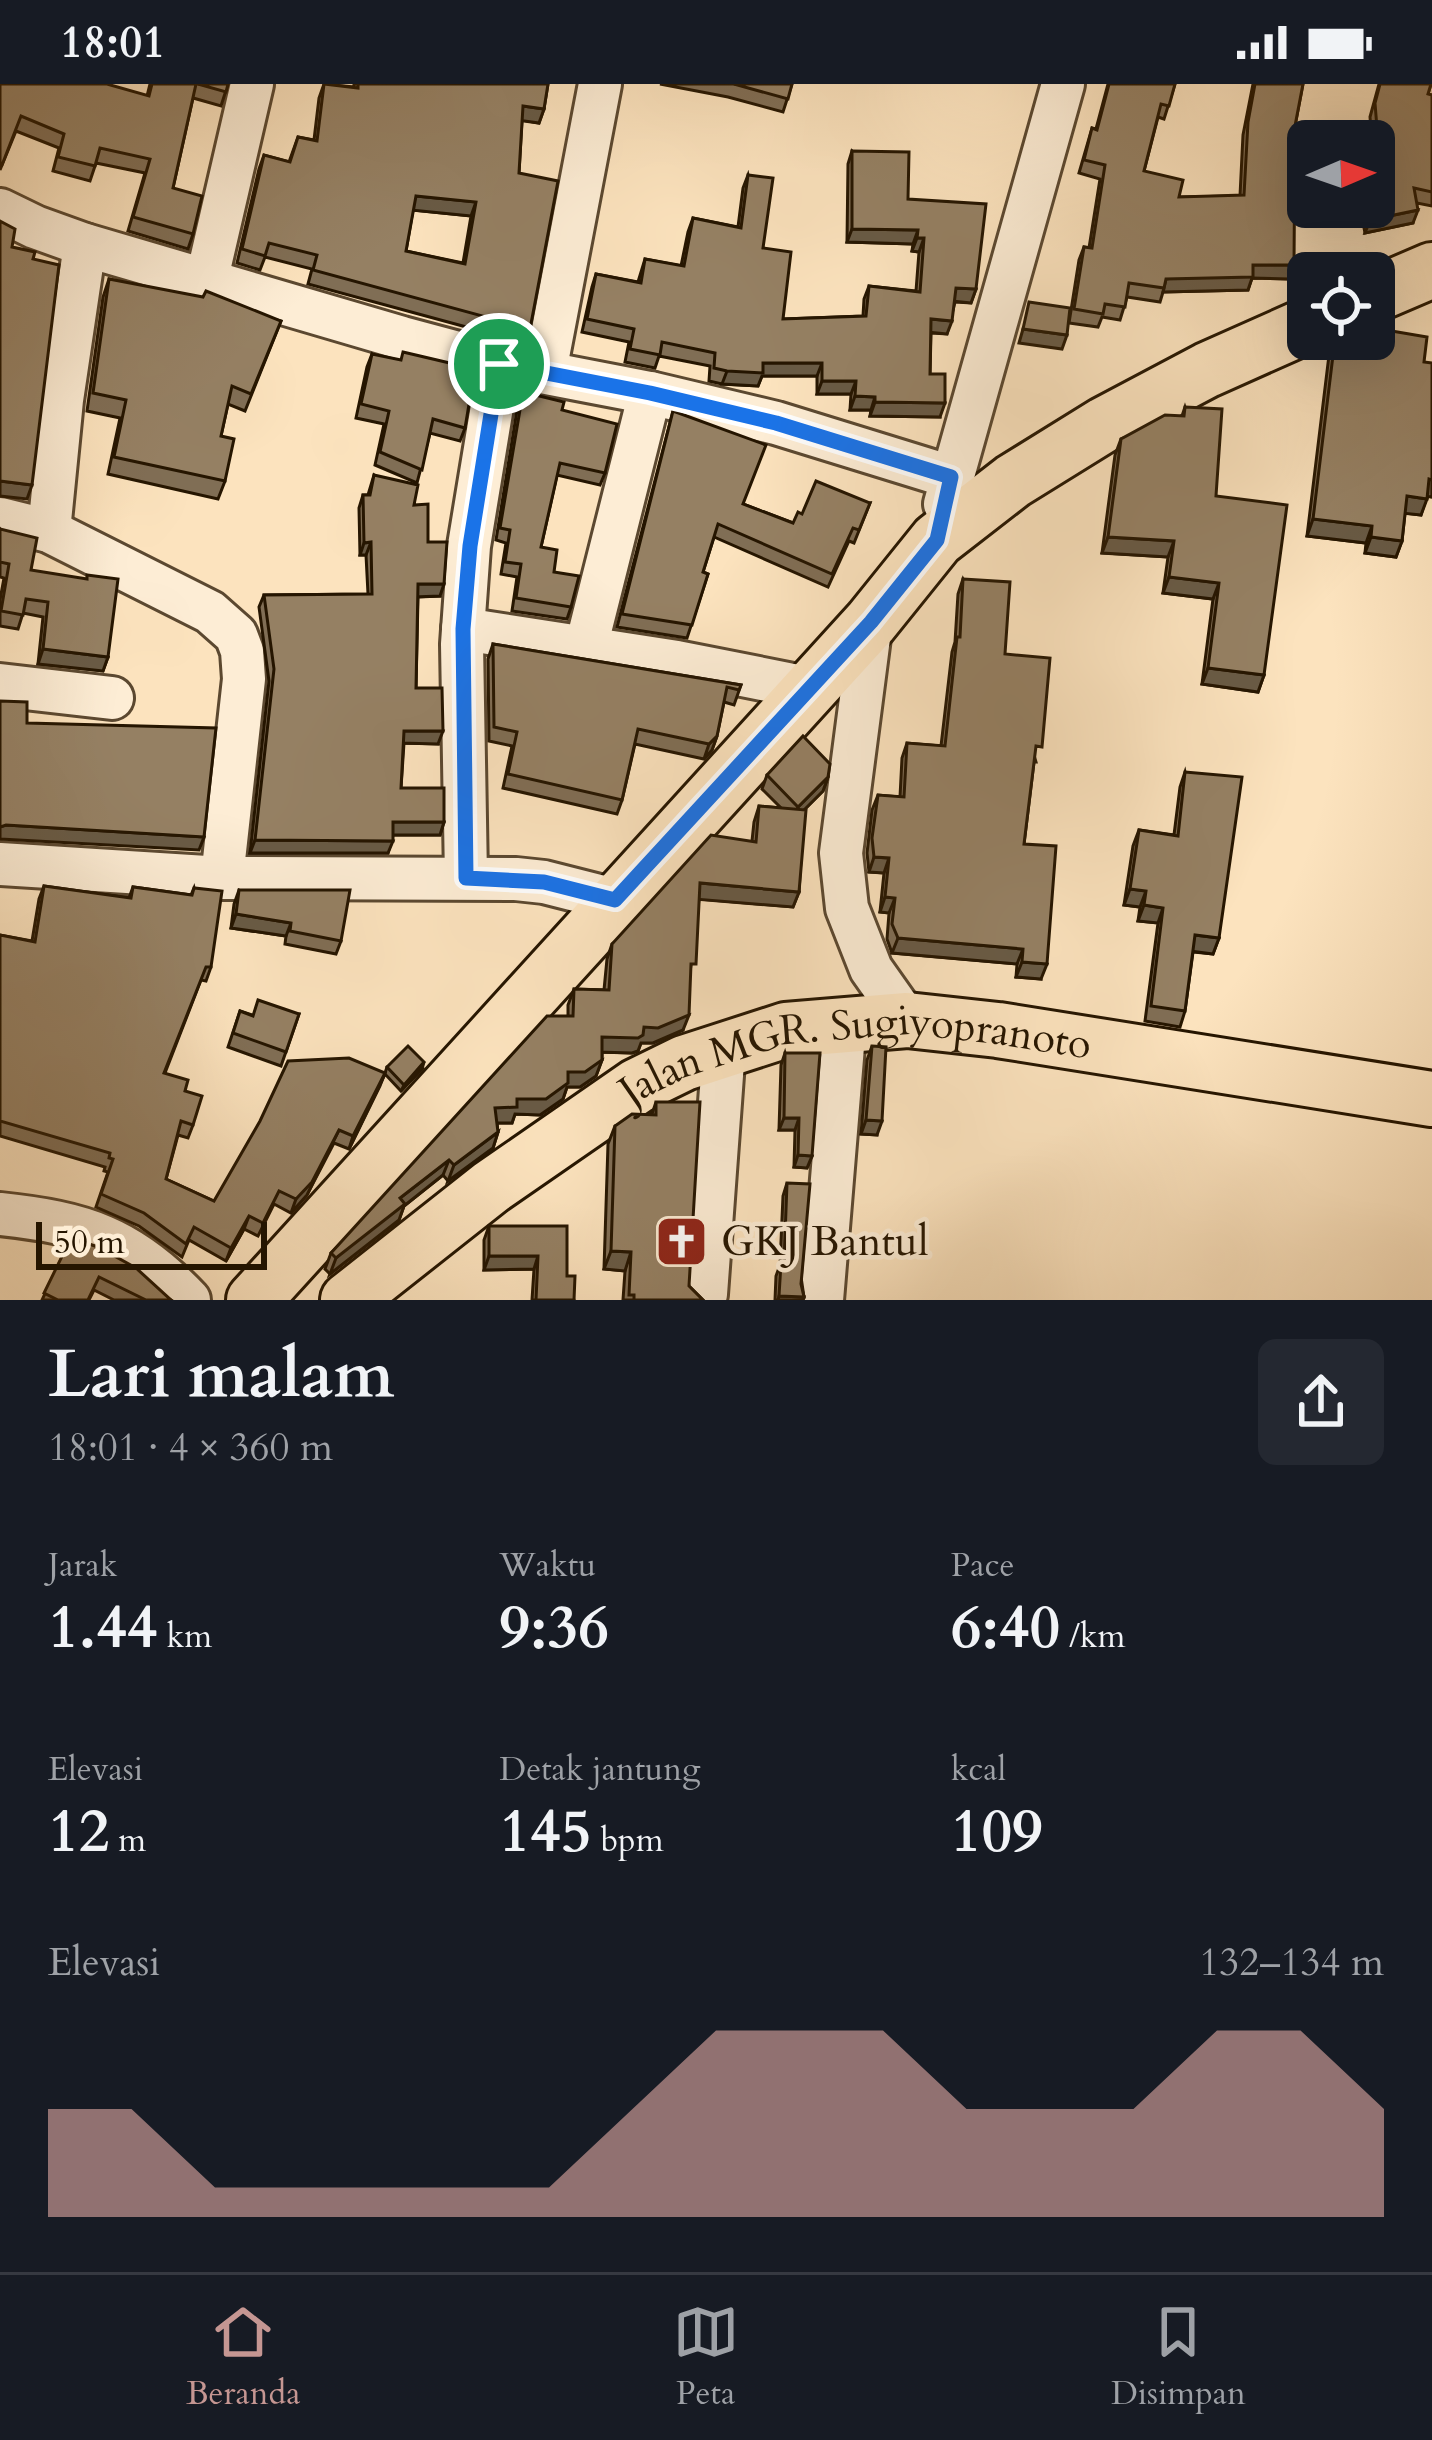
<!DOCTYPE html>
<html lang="id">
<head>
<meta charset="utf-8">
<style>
	:root { --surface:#171b24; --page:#242831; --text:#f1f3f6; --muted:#9ea1a6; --line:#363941; --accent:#c59692 }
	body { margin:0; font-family:Cardo,serif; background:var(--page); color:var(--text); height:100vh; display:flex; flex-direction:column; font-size:45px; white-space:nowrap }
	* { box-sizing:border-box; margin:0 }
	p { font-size:39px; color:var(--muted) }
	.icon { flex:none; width:66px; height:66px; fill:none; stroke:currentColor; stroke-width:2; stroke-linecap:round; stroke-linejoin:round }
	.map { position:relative; height:1216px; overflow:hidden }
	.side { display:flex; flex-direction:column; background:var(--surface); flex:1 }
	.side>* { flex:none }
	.needle { width:78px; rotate:88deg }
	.tools { position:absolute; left:1287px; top:36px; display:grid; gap:24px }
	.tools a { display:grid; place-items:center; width:108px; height:108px; border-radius:18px; background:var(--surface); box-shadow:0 12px 48px #0002; font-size:60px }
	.scale { position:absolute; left:36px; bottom:30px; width:231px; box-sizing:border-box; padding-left:12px; border:6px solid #251500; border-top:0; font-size:33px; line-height:42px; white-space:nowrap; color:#251500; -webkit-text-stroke:9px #fdedd5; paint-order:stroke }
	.pin { position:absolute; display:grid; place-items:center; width:102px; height:102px; color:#fff; margin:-51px; border:6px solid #fff; border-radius:50%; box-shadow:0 3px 12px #0007 }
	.round { display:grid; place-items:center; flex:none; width:126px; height:126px; border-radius:18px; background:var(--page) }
	.summary { display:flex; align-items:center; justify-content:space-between; height:204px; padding:0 48px }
	h1 { font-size:66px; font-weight:800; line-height:90px }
	.stats { display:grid; grid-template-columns:repeat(3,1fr); gap:18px; height:204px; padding:12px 48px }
	.stats div { display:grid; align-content:center }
	.stats b { font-size:60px; font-weight:800 }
	.stats small { font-size:33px; font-weight:400 }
	.stats p { font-size:33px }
	.chart { height:336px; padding:24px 48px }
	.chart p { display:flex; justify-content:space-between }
	.chart svg { width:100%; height:216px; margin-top:12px; fill:var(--accent); opacity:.7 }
	.status { display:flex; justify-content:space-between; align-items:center; height:84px; padding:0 60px; background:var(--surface); direction:ltr }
	.status svg { height:33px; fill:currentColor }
	.menu { display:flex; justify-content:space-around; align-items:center; height:168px; border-top:3px solid var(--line); background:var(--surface); font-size:33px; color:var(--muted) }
	.menu a { display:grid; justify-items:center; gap:6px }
	.menu .active { color:var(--accent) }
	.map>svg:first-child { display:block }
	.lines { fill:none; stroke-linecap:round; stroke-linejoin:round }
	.minor-casing { stroke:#5b4830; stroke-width:48 }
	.major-casing { stroke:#251500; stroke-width:60 }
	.minor { stroke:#fdedd5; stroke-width:42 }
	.major { stroke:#fce3be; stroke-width:54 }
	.wall { fill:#806e55; stroke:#251500; stroke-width:3; fill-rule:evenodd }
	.shaded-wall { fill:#685a45; stroke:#251500; stroke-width:3 }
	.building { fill:#958063; stroke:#251500; stroke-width:3; fill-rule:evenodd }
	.route-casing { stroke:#fff; stroke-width:24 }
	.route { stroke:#1a73e8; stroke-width:15 }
	.labels { text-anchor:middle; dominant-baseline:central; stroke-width:9; stroke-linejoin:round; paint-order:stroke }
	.street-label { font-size:42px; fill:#251500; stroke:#fdedd5 }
	.poi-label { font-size:42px; fill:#251500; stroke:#fdedd5; text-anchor:start }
</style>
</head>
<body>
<div class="status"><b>18:01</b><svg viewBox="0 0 49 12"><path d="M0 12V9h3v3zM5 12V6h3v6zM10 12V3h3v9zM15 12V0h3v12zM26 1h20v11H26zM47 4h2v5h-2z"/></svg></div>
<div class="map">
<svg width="1432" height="1216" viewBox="0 0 1432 1216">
	<rect width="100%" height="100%" fill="#fce3be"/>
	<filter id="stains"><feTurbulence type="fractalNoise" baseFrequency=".00167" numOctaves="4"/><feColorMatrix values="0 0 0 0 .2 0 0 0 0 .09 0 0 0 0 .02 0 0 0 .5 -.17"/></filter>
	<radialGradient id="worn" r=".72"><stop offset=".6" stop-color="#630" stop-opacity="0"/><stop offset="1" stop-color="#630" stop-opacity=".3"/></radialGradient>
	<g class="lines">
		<defs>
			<g id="minor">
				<polyline points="0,126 35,143 85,161 402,254 499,280 650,309 776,339 951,393"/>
				<polyline points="207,194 252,0"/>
				<polyline points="545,288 600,0"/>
				<polyline points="945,420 1063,0"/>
				<polyline points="0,435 49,447 210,528 236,551 242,567 244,595 222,794"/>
				<polyline points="49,447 62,316 85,161"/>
				<polyline points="871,538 841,769 847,824 871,885 907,936"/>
				<polyline points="463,545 677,578 808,604"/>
				<polyline points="586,563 650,309"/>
				<polyline points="0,601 112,614"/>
				<polyline points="0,780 222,794 516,795 544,798 615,816"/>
				<polyline points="466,794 462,560 469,462 499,280"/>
				<path d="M0 1130C84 1139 129 1153 189 1216"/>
				<polyline points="706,1210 724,964"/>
				<polyline points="822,1216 845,938"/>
			</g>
			<g id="major">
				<polyline points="1374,211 1432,186"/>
				<polyline points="254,1216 871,538 937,456 1013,397 1105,340 1207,286 1308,241"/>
				<path id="s1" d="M348 1216 491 1103 637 1002 684 979 786 946 907 936 998 946 1432 1015"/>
			</g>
		</defs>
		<use href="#minor" class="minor-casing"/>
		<use href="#major" class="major-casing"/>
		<use href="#minor" class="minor"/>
		<use href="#major" class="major"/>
	</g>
	<g class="wall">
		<polygon points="0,0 147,12 150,0 228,0 221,22 193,14 173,104 193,150 188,165 128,147 145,89 96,79 90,97 53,87 59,64 16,47 0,86"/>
		<path d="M324 0 354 3V0H548L544 25 539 39 522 36 519 89 530 245 525 259 308 200 312 185 265 173 260 186 237 179 259 85 264 71 289 78 298 53 314 56 319 14ZM413 126 471 132 463 179 406 167Z"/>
		<polygon points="660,0 792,0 783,28 728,13"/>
		<polygon points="1108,0 1175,0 1164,35 1158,33 1144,87 1179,113 1240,112 1243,51 1253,0 1303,0 1295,42 1289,195 1252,194 1248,206 1163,208 1160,218 1127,213 1120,236 1102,233 1098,243 1069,239 1079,176 1084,163 1089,164 1100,95 1079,89 1092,44 1096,45"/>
		<polygon points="1379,0 1431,0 1428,10 1432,11 1432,122 1417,119 1413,139 1365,149 1360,123 1374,123 1374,57 1372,57 1370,33"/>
		<polygon points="852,67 908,115 976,205 971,219 955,218 947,250 931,249 930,290 940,333 870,332 871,326 850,326 851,310 817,310 817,292 762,292 758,302 722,300 709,297 710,282 659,272 655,284 625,278 629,258 582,248 592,203 596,190 638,198 645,175 681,182 688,148 693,134 738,143 743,104 748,91 763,164 783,235 863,232 864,215 869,202 916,207 919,168 912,167 913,160 847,158 848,80"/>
		<polygon points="109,195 281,237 245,327 228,320 221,352 225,397 218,415 108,390 120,334 87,327 103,213"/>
		<polygon points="1332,255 1374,255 1424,278 1432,413 1427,412 1421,431 1405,429 1402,457 1396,473 1365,469 1366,459 1307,452 1330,263"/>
		<polygon points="372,270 465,344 460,357 430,349 417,399 375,381 384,340 356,334 367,283"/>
		<polygon points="523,308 562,326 605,389 600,401 557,391 541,463 571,523 567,535 512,527 517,493 501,490 506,459 496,456 518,320"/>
		<polygon points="1185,323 1216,412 1264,591 1258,608 1202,600 1213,515 1163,509 1168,473 1102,469 1115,371 1121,355 1182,332"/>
		<polygon points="673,327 743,420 793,439 802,430 870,419 854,459 849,457 828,503 714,453 703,488 708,490 687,554 617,543"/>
		<polygon points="374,391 414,421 428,458 440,512 418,513 416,604 438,660 404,659 401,704 444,738 440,751 393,751 388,769 250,769 269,597 259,523 264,511 368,510 366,471 360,471 359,424 363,411 368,411"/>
		<polygon points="0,445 31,486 108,573 103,587 38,580 43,533 23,529 18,545 0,542 0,516 4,494 0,493"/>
		<polygon points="963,495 1005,570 1036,678 1034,678 1024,760 1041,895 1016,893 1017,880 892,869 887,855 889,829 880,828 884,789 869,788 867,769 872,726 878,711 900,713 902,674 907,659 941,662 952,568 955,558 958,510"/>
		<polygon points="493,560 741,601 734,621 724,618 717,652 712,666 704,675 635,660 622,716 617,730 503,704 512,662 489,657 488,575"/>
		<polygon points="1185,688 1219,854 1213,870 1193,868 1185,927 1180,943 1145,937 1158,839 1138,837 1140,823 1124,821 1133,762 1139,746 1174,751 1180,703"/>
		<polygon points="767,691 828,693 823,707 804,726 799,808 793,823 699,815 683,946 653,959 641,959 638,967 632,969 602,968 602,976 596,992 580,1003 567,1003 563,1015 540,1031 515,1030 512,1039 497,1039 498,1048 493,1064 448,1097 443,1091 404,1122 399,1136 330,1190 325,1185 331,1169 568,932 568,921 574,905 604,906 607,875 612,860 752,757 754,738 759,722 781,724 762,705"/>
		<polygon points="44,802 129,814 133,803 191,811 194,804 211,883 206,897 201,896 165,989 185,1007 193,1041 188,1054 178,1051 166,1095 214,1117 385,989 387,983 422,985 401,1007 385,990 349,1065 334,1059 307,1111 291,1129 274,1120 258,1152 244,1145 226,1177 189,1156 182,1173 139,1142 96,1123 108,1088 104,1087 105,1083 0,1052 0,851 32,857 39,815"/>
		<polygon points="239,806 341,857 336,870 285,860 286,852 231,844 234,820"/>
		<polygon points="240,927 252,931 299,930 281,982 228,963"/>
		<polygon points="872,962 877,1051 861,1050 867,976"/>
		<polygon points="785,969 812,1072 807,1084 794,1083 795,1046 779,1046 781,981"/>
		<polygon points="656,1018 689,1202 703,1216 623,1216 625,1187 604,1185 608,1060 615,1042 652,1030"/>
		<polygon points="787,1099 804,1213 803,1216 775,1216 776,1192 780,1181 783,1112"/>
		<polygon points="489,1142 567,1192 574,1216 532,1216 534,1185 484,1186 484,1156"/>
		<polygon points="71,1154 171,1216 114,1216 94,1206 89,1216 42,1216"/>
	</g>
	<g class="shaded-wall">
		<polygon points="523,22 544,25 539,39 517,36"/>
		<polygon points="416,112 476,118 471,132 411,126"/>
		<polygon points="1418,126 1413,139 1365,149 1370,136"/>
		<polygon points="852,145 918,146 913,160 847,158"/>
		<polygon points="917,154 924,154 919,168 912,167"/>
		<polygon points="1253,181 1294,181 1289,195 1252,194 1248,206 1163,208 1166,195"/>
		<polygon points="956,204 976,205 971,219 952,217"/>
		<polygon points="931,235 952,237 947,250 927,248"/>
		<polygon points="1023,245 1067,251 1062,265 1019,259"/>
		<polygon points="763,279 822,279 817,292 762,292 758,302 722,300 727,287"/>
		<polygon points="822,297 856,297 851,310 817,310"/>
		<polygon points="855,312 875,313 871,326 850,326"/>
		<polygon points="875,318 945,319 940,333 870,332"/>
		<polygon points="1429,395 1432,396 1432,413 1423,412"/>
		<polygon points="0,397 32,401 27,415 0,412"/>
		<polygon points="1407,412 1427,415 1421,431 1401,429"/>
		<polygon points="1313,435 1372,442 1366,459 1307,452"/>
		<polygon points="1108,453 1174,457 1168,473 1102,469"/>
		<polygon points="1371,453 1402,457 1396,473 1365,469"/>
		<polygon points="371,458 366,471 360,471 364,459"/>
		<polygon points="1169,493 1219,499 1213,515 1163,509"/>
		<polygon points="418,500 444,500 440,512 413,513"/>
		<polygon points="43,565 108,573 103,587 38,580"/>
		<polygon points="1208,584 1264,591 1258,608 1202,600"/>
		<polygon points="404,647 443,647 438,660 400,659"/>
		<polygon points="717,652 712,666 704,675 709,660"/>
		<polygon points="828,693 823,707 793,737 798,723"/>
		<polygon points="393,738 444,738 440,751 389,751"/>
		<polygon points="6,741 204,753 199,766 0,755 0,743"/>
		<polygon points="255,756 393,757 388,769 250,769"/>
		<polygon points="874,773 889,774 884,789 869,788"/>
		<polygon points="700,799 799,808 793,823 694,815"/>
		<polygon points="1130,805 1146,807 1140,823 1124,821"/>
		<polygon points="885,813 895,814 889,829 880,828"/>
		<polygon points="1144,821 1163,824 1158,839 1138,837"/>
		<polygon points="236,830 291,839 286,852 231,844"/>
		<polygon points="1195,851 1219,854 1213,870 1190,867"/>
		<polygon points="898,854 1023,865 1017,880 892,869"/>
		<polygon points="1022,878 1047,880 1041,895 1016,893"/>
		<polygon points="689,931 683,946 653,959 641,959 638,967 632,969 597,968 602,953"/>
		<polygon points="602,976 596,992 580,1003 567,1003 563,1015 540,1031 515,1030 512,1039 489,1039 495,1024 568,988"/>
		<polygon points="424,978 422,985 401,1007 404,1001"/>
		<polygon points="385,989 380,1002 349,1065 353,1052"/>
		<polygon points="784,1034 799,1034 795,1046 779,1046"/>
		<polygon points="866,1036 882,1037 877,1051 861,1050"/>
		<polygon points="339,1046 307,1111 291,1129 296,1115"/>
		<polygon points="498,1048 493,1064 448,1097 454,1081"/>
		<polygon points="798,1071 812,1072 807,1084 794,1083"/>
		<polygon points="449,1076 443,1091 404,1122 399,1136 330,1190 336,1174 400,1114"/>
		<polygon points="249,1132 244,1145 226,1177 231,1164"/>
		<polygon points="611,1167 631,1168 625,1187 604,1185"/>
		<polygon points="489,1172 538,1172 534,1185 484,1186"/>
		<polygon points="779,1212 804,1213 803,1216 778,1216"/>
	</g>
	<g class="building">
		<polygon points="0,0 107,0 149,12 152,0 196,0 173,104 202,112 193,150 133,133 150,75 100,64 95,82 58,73 64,50 21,32 2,81 0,80"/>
		<polygon points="198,0 228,0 226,8"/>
		<path d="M324 0 358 4V0H548L544 25 523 22 519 89 558 97 530 245 313 186 317 171 269 159 265 172 242 165 264 71 290 78 298 53 317 57ZM416 112 476 118 465 180 406 167Z"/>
		<polygon points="734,0 792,0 788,15"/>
		<polygon points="1109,0 1175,0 1169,22 1161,20 1144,87 1183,96 1179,113 1244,111 1248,38 1255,0 1303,0 1295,42 1294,181 1253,181 1253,193 1166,195 1164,204 1129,199 1125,223 1105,220 1103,230 1074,225 1084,163 1092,164 1105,81 1084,76 1092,44 1097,46"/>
		<polygon points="1380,0 1431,0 1428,10 1432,11 1432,108 1414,104 1418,126 1370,136 1367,123 1374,123 1374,96 1381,95 1375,19"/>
		<polygon points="852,67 909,68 908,115 986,120 976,205 956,204 952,237 931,235 930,290 945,290 945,319 875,318 875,313 855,312 856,297 822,297 822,279 763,279 763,289 727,287 714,284 715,269 662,258 660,271 630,265 634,245 587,235 596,190 641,199 645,175 684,182 693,134 741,144 748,91 773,94 763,164 791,168 783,235 866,232 869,202 920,208 924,154 917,154 918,146 852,145"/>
		<polygon points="0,137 15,145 12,163 35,168 33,175 59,181 32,401 0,397"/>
		<polygon points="109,195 203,213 206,207 281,237 251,310 232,302 221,352 234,355 225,397 114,373 126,316 93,309"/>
		<polygon points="1029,218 1070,224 1067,251 1023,245"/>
		<polygon points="1374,244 1427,253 1424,278 1432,279 1432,396 1429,395 1427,415 1407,412 1402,457 1371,453 1372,442 1313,435 1335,255 1374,255"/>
		<polygon points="403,268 475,285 465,344 433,335 422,386 380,368 389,327 361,320 372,270 401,276"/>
		<polygon points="523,308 564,318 562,326 617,340 605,389 560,379 541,463 557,466 554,488 579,492 571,523 516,514 521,480 505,478 510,446 500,444"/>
		<polygon points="1185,323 1222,325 1216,412 1287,421 1264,591 1208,584 1219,499 1169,493 1174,457 1108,453 1121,355 1165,331 1184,332"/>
		<polygon points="673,327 766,361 743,420 793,439 798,428 802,430 816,397 870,419 859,446 853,444 832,490 718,440 703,488 708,490 692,541 622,530"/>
		<polygon points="374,391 418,401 414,421 428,420 428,458 447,458 444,500 418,500 416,604 442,604 443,647 404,647 401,704 444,704 444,738 393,738 393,757 255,756 274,585 264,511 372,510 371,458 364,459 363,411 370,411"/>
		<polygon points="0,445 37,454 31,486 87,495 87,491 118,495 108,573 43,565 48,518 26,515 23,531 1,527 9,480 0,478"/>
		<polygon points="963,495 1010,498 1005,570 1050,574 1042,663 1036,662 1024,760 1056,762 1047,880 1022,878 1023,865 898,854 892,840 895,814 885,813 889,774 874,773 872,754 878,711 904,713 907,659 945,662 957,553 960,553"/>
		<polygon points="493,560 741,601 739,606 727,603 717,652 709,660 638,645 622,716 508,690 517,648 494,643"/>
		<polygon points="0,617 27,618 27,639 216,644 204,753 6,741 0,743"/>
		<polygon points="803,652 830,680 828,693 798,723 767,691"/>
		<polygon points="1185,688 1242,693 1219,854 1195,851 1185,927 1151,922 1163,824 1144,821 1146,807 1130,805 1139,746 1178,752"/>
		<polygon points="759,722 806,726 799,808 700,799 696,880 691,880 689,931 658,944 644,943 643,951 638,954 602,953 602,976 585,988 568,988 568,999 546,1015 517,1015 517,1023 495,1024 498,1048 454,1081 449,1076 400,1114 405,1120 336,1174 331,1169 547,932 573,932 574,905 609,906 612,860 711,751 756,758"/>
		<polygon points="44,802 131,814 133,803 192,811 194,804 222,807 211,883 206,883 164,989 188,996 185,1007 202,1012 193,1041 181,1037 166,1095 214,1117 260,1037 288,977 349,974 385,989 353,1052 339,1046 312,1098 296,1115 279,1107 263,1139 249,1132 231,1164 194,1143 186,1160 144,1129 101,1110 113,1075 109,1074 110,1069 0,1037 0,851 35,858"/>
		<polygon points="239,806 350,806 341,857 290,847 291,839 236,830"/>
		<polygon points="258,916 299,930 286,968 233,949 240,927 253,932"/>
		<polygon points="408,962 424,978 404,1001 387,983"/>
		<polygon points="872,962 886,963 882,1037 866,1036"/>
		<polygon points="785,969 820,969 812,1072 798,1071 799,1034 784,1034"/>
		<polygon points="656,1018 700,1018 689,1202 703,1216 634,1216 634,1211 629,1211 631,1168 611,1167 615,1042 632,1030 656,1031"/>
		<polygon points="787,1099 810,1100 801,1200 804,1213 779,1212 781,1179 784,1179"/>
		<polygon points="489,1142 567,1142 567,1192 575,1192 574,1216 536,1216 538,1172 489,1172"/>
		<polygon points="71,1154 98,1163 136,1184 171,1216 146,1216 99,1193 88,1216 58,1216 44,1209"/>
	</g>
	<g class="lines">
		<defs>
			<polygon id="route" points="499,280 650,309 776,339 951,393 937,456 871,538 615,816 544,798 466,794 463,545 470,462"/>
		</defs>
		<use href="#route" class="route-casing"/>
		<use href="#route" class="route"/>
	</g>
	<defs>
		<symbol id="church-square" viewBox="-11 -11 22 22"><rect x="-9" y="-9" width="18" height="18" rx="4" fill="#8f2418" stroke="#fdedd5"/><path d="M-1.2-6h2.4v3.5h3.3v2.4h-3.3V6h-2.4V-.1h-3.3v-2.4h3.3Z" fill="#fff"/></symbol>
	</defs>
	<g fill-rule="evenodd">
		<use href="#church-square" x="652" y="1128" width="59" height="59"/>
	</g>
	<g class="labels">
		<g class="street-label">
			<text stroke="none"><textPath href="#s1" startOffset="585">Jalan MGR. Sugiyopranoto</textPath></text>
		</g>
		<g class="poi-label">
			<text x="721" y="1157">GKJ Bantul</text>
		</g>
	</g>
	<rect width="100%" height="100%" filter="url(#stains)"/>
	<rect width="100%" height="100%" fill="url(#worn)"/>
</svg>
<div class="tools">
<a><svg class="needle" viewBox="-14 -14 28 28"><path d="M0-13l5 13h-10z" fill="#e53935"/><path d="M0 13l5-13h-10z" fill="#9ea1a6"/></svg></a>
<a><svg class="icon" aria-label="locate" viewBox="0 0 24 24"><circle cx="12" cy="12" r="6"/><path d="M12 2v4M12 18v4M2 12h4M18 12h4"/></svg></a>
</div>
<div class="scale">50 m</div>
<div class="pin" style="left:499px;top:280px;background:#1e9e55"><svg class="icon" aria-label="arrive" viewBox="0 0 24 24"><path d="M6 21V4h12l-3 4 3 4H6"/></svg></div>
</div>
<section class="side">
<div class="summary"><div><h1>Lari malam</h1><p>18:01 · 4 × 360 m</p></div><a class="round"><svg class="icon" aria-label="share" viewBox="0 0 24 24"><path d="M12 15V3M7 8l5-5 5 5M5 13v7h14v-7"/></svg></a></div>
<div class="stats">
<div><p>Jarak</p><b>1.44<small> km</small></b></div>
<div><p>Waktu</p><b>9:36</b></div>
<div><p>Pace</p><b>6:40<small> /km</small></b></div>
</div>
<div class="stats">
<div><p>Elevasi</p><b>12<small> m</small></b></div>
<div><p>Detak jantung</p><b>145<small> bpm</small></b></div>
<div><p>kcal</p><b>109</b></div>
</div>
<div class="chart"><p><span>Elevasi</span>132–134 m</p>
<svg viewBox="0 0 160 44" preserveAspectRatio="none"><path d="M0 44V22L10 22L20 38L30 38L40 38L50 38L60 38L70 22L80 6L90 6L100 6L110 22L120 22L130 22L140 6L150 6L160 22V44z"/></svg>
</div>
</section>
<nav class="menu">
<a class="active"><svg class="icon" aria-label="home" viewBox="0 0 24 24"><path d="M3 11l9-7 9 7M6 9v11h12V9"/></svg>Beranda</a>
<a><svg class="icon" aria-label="map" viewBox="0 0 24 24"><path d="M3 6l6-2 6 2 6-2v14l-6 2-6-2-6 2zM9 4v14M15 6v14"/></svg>Peta</a>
<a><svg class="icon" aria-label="saved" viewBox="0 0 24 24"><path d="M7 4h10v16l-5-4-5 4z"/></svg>Disimpan</a>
</nav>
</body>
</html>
